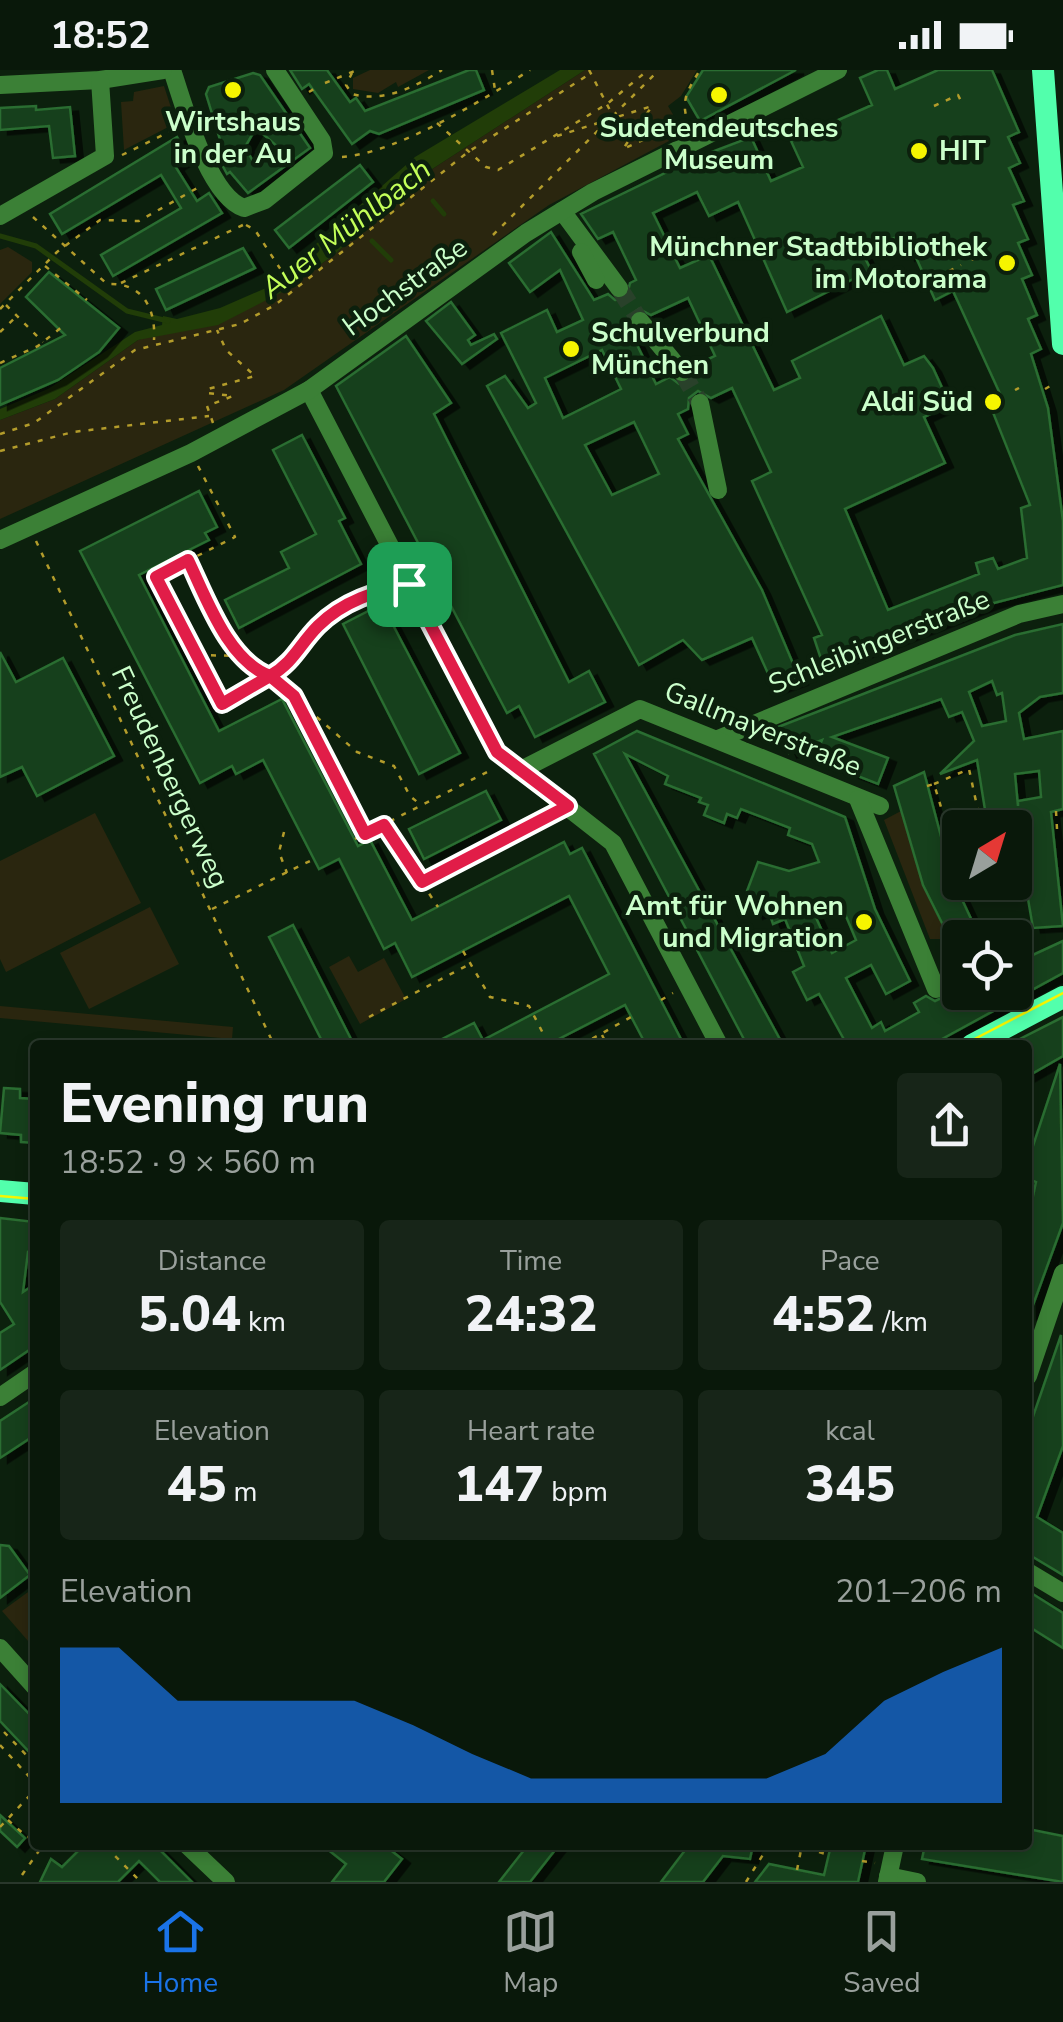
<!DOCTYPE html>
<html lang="en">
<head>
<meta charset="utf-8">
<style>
	:root { --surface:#09180a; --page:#172518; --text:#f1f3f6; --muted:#99a09c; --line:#29372b; --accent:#1a73e8 }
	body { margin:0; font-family:"Nunito Sans",sans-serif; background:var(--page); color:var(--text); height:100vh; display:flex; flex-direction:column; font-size:38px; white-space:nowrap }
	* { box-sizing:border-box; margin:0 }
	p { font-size:32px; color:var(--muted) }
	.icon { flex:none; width:55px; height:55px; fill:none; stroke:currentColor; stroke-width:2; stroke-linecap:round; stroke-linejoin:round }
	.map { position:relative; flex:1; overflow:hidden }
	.details { position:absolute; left:30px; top:970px; width:1002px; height:810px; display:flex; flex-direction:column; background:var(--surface); border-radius:10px; box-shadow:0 5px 15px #0003,0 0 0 2px var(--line) }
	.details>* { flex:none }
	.needle { width:65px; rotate:38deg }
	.controls { position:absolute; left:942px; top:740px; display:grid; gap:20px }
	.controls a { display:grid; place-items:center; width:90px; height:90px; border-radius:10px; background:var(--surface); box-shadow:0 5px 15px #0003,0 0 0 2px var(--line); font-size:50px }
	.pin { position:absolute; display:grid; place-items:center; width:85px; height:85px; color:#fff; margin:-42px; border-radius:20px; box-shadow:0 5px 15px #0006 }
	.round { display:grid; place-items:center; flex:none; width:105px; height:105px; border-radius:10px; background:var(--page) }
	.overview { display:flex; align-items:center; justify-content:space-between; height:170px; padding:0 30px }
	h1 { font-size:55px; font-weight:800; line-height:75px }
	.stats { display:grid; grid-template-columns:repeat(3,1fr); gap:15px; height:170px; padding:10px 30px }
	.stats div { display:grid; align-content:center; border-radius:10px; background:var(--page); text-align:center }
	.stats b { font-size:50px; font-weight:800 }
	.stats small { font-size:28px; font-weight:400 }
	.stats p { font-size:28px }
	.chart { height:280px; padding:20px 30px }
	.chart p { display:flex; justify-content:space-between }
	.chart svg { width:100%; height:180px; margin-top:10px; fill:var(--accent); opacity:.7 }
	.status { display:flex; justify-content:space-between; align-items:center; height:70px; padding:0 50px; background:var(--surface); direction:ltr }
	.status svg { height:28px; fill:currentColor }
	.dock { display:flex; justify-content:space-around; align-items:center; height:140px; border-top:2px solid var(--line); background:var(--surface); font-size:28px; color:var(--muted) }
	.dock a { display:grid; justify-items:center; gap:5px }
	.dock .on { color:var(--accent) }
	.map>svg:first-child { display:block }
	.green { fill:#2a260f }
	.water { fill:#213d08 }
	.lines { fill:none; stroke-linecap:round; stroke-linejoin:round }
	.stream { stroke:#213d08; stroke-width:5 }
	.building { fill:#18411c; stroke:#296d30; stroke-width:2.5; fill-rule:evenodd; filter:url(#shadow) }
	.minor-tunnel { stroke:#29412a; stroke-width:18; stroke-dasharray:18 9; stroke-linecap:butt }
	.path { stroke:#b39c2b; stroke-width:2.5; stroke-dasharray:5 8; stroke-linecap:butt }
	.minor { stroke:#3b8036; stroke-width:18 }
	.major { stroke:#52ffac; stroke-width:22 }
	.tram { stroke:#f6f500; stroke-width:2.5 }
	.route-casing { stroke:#fff; stroke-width:20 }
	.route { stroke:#e11d48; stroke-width:12 }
	.poi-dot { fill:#f6f500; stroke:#0c200d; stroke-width:4 }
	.labels { text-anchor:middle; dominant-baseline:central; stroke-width:9; stroke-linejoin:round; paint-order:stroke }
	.poi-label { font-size:28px; font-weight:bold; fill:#cbffcb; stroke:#0c200d; text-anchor:end }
	.street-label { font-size:28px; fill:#cbffcb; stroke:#0c200d }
	.water-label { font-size:30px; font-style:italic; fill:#c3ff59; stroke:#0c200d }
</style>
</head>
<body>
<div class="status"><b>18:52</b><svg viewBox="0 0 49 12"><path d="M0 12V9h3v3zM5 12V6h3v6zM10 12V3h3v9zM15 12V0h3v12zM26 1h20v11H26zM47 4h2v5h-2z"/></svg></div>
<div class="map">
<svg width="1063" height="1812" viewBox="0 0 1063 1812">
	<defs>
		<filter id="shadow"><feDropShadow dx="8" dy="4.5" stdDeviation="0" flood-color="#0009"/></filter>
	</defs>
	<rect width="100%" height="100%" fill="#0c200d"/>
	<g class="green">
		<polygon points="370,0 429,0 398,17 396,12 378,23 353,19 353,8"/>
		<polygon points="585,0 697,0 681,26 668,36 684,63 549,135 284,320 0,449 0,350 55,329 138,270 282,222 335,184 423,105"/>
		<polygon points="164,16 176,53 124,80 121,32 133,31 134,22"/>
		<polygon points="8,177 32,192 32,202 0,234 0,180"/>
		<polygon points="901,741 923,815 949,869 930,869 884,750"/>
		<polygon points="95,743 141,833 6,902 0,889 0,791"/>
		<polygon points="150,837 179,894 89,939 60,883"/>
		<polygon points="349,886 358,902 384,888 406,929 360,954 329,897"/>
		<polygon points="0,936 233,957 232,969 0,948"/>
		<polygon points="35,1517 35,1579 2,1541"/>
	</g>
	<polygon class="water" points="560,0 585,0 423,105 335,184 282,222 218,255 138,270 55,329 0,350 0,339 48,319 135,262 162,255 163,246 177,249 220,238 266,218 415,87"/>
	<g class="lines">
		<g class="stream">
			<polyline points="433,131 444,144"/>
			<polyline points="0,166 36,176 127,241 168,251"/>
			<polyline points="372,171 391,190"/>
		</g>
	</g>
	<g class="building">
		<polygon points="290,0 327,0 350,32 356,28 365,41 469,0 476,0 484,20 379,64 370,61 352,74 309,14 302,19"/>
		<polygon points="703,0 796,0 700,51 686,27"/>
		<path d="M878 0H887L895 19 938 0H992L1019 62 1008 67 1020 93 1009 98 1024 131 1013 135 1028 169 1018 173 1032 205 1022 209 1037 245 1028 249 1041 279 1031 284 1048 338 1063 451V515L990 534 824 598 814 568 822 565 752 411 771 402 732 318 711 328 698 321 689 328 688 339 678 344 688 364 678 369 762 520 800 610 775 619 752 568 702 590 683 570 639 595 487 316 505 306 528 338 536 333 501 263 547 240 557 262 583 250 560 200 530 222 509 193 551 162 594 230 608 224 615 230 626 229 630 213 636 210 613 162 598 169 581 144 696 88 751 67 771 111 803 97 791 71 872 35 860 8ZM697 122 709 146 738 132 787 242 871 200 862 182 899 166 907 186 914 183 935 230 953 221 1001 326 990 335 1030 435 1021 438 1027 488 998 499 993 488 976 493 979 504 888 540 845 439 945 393 924 347 950 335 933 298 924 286 904 295 881 246 792 291 800 308 774 320 709 185 680 198 653 143ZM688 228 715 286 693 296 689 312 679 314 670 307 656 314 628 256 629 246 639 239 651 245ZM602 280 621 319 563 348 545 308ZM634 352 659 404 612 425 585 375Z"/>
		<path d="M253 3 260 5 310 78 248 123 230 102 227 104 213 78 221 73 206 24 209 17ZM256 58 278 77 254 93 245 77Z"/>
		<polygon points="36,36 36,40 70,37 75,86 53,88 49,56 0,60 0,38"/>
		<polygon points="177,67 189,87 175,96 197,131 209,123 222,143 113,206 101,185 181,138 161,105 62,164 50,144"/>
		<polygon points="360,95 373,112 289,178 275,160"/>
		<polygon points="243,178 255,198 166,240 156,219"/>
		<polygon points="49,202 119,258 99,282 58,310 0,335 0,298 65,265 26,227"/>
		<polygon points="451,232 475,265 468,270 471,275 494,264 497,269 462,294 426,251"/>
		<polygon points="406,266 451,333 434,344 569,612 589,601 605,632 535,667 519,636 507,643 336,316"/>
		<polygon points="302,365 345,448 339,451 361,494 239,558 225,530 289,498 281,482 316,464 273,380"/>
		<polygon points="199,421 217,457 205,463 209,470 139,505 219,661 282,629 358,776 370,770 412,850 564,772 570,784 582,778 684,975 646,975 625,935 547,975 430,975 474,953 483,970 609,904 569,826 412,907 395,873 384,879 339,789 319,799 263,690 236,704 232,696 200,713 80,481"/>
		<polygon points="382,534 460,683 419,704 343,554"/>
		<path d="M1063 554V623L1040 627 1019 643 1024 669 1063 661V739L1051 742 1063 856 1033 858 1023 800 1015 794V769L1021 768 1018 740 986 746 977 690 940 704 974 671 962 642 949 647 941 629 832 667 888 688 878 714 814 689 822 670 789 683 778 657 1015 565ZM992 611 997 625 1002 623 1006 651 982 656 969 622ZM1039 701 1041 727 1018 731V736L1015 704Z"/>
		<polygon points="0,582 16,612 63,588 114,686 37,726 22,697 0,707"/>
		<path d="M637 661 845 747 875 839 910 911 886 924 871 895 846 908 872 958 881 952 885 961 919 942 914 933 926 926 935 931 954 922H1015V872L1024 889 1063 871V903L931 975H847L819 924 807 930 793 902 804 896 785 849 773 854 768 839 755 844 747 821 758 792 789 801 819 792 812 774 788 765 790 758 741 739 737 748 727 744 724 753 704 745 708 735 699 732 701 728 665 714 668 706 625 684 783 975H747L594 684ZM840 832 856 870 832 883 813 841Z"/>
		<polygon points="924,702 943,774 960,770 960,806 952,808 980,868 960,868 960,889 923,815 894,716"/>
		<polygon points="486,721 501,750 424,789 409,759"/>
		<polygon points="293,855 354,975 324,975 269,867"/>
		<polygon points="1063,947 1063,986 1028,1006 1028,975 1008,975"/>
		<polygon points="1060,994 1063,1153 1029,1246 1028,1149 1036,1112 1028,1109 1028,1091"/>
		<polygon points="4,1018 20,1019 20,1028 35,1029 35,1073 21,1072 21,1065 0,1063"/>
		<polygon points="0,1148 35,1152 35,1183 28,1182 23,1222 35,1214 35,1276 0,1300 0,1263 14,1254 0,1232"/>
		<polygon points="1061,1265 1063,1376 1037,1447 1063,1463 1063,1505 1028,1484 1028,1361"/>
		<polygon points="35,1328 35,1365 0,1388 0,1351"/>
		<polygon points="0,1475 9,1476 30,1505 0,1528"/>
		<polygon points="1028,1521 1063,1543 1063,1578 1028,1556"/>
		<polygon points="0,1614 35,1650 35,1688 0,1651"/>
		<polygon points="0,1745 25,1768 17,1777 0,1761"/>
		<polygon points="1028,1759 1063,1766 1063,1812 922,1789 925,1775 1028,1775"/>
		<polygon points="84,1775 155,1775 192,1812 160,1812 139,1791 118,1812 40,1812 51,1789 62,1797"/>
		<polygon points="322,1775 384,1775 402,1789 384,1812 332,1812 346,1794"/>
		<polygon points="528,1775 559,1775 530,1812 499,1812"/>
		<polygon points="689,1775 753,1775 750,1789 723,1786 703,1812 661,1812"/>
		<polygon points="831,1775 866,1775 858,1812 755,1812 769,1794 824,1805"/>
	</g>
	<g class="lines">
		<g class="minor-tunnel">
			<polyline points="619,218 640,251"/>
			<polyline points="682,302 700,333"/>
		</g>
		<g class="path">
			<polyline points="492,0 495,20"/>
			<polyline points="589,0 613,46"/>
			<path d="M352 3 346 15 352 24C383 33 415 17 442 0"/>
			<polyline points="325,13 357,0"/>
			<polyline points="309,22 317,17"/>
			<polyline points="934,36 958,25 962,33"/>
			<polyline points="437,53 486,97 498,100 607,34 648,0"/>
			<path d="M690 56C679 33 687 21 700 0"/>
			<polyline points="557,66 652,36 623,79 656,64 660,68"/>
			<polyline points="122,85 173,60"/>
			<path d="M342 87C397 83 483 30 530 0"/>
			<path d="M33 147 107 214C143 212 156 239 154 270"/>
			<polyline points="246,155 255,160 281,200"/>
			<polyline points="493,165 659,0"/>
			<polyline points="970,172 981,195"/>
			<polyline points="966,174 976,197"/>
			<polyline points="45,196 87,230"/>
			<polyline points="949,201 961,195"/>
			<polyline points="121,213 245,154"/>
			<polyline points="6,235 43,272"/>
			<polyline points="0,239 57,182 100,150 139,151 199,117"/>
			<polyline points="0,262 17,246"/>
			<polyline points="0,293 38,276 63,256"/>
			<polyline points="1045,319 1052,315"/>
			<polyline points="1015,320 1019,318"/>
			<polyline points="213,353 207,336 233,326 207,323 208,319 255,306 226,280 217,260"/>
			<polyline points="0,364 34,353 135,280 240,254 275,235 468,82 588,5"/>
			<polyline points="0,381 73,362 209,346"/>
			<polyline points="198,396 235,467 189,490 215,544 242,586 293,626 365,764"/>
			<polyline points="36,471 274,975"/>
			<polyline points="189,490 156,507 222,634 287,596 317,557 339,540 372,522 393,517"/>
			<polyline points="198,585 240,586"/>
			<polyline points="285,617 287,596"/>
			<polyline points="297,630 357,682 394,696 410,726 421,735"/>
			<polyline points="934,714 969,699 980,750 1019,743"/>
			<polyline points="927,716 934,714 947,757 978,750"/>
			<polyline points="1056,741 1057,759 1063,758"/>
			<polyline points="384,755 422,812 550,745"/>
			<polyline points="284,762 279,782 287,803"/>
			<polyline points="355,769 493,699"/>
			<polyline points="422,813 438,837"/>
			<polyline points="212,839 314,789"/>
			<polyline points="463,881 490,927 529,936 549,975"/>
			<polyline points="661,930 673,923"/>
			<polyline points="369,947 470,894"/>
			<polyline points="602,965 607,975"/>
			<polyline points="581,975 631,947"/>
			<polyline points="4,1662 35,1694"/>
			<polyline points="0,1675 35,1713"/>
			<polyline points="8,1750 27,1767 35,1767"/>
			<polyline points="0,1757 35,1720"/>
			<polyline points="794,1775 829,1785"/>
			<polyline points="106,1777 140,1811"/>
			<polyline points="862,1791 875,1793"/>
			<polyline points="797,1800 801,1780"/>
			<polyline points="22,1805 43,1775"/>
			<polyline points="746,1812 769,1775"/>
		</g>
		<g class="minor">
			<path d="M172 0C184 35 208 126 244 138L265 130 324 83 322 71 275 0"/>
			<polyline points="0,15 100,10 163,0"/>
			<polyline points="562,141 619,218"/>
			<polyline points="0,146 105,86 100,10"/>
			<polyline points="581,182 596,210"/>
			<polyline points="640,251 682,302"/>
			<polyline points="309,320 497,682 613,773 719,975"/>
			<polyline points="700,333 718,420"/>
			<polyline points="0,470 191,383 309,320 526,163 593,122 838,0"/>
			<polyline points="718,669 1019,544 1063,534"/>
			<polyline points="519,701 640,639 880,736"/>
			<polyline points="858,729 936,919"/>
			<polyline points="1028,1306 1063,1203"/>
			<polyline points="0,1327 35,1303"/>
			<polyline points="1028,1502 1063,1523"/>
			<polyline points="0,1578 35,1617"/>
			<polyline points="187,1775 226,1812"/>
			<polyline points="888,1806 917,1812"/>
			<polyline points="887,1812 895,1775"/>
		</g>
		<g class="major">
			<polyline points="1043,0 1063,274"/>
			<polyline points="972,975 1063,927"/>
			<polyline points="0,1121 35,1124"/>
		</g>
		<g class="tram">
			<polyline points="963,975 1063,923"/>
			<polyline points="0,1126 35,1129"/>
		</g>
	</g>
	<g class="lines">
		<defs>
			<path id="route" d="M409 514C376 521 343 531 318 556 300 574 294 592 270 606 228 591 206 527 188 490L156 507 222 634 270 606 294 626 365 764 384 755 422 812 568 736 497 682 409 514"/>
		</defs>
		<use href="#route" class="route-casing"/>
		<use href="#route" class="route"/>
	</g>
	<g class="poi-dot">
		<circle cx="233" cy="20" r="10"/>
		<circle cx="719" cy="25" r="10"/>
		<circle cx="919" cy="81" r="10"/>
		<circle cx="1007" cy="193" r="10"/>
		<circle cx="571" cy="279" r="10"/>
		<circle cx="993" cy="332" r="10"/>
		<circle cx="864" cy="852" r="10"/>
	</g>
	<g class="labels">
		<g class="poi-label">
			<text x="233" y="52" text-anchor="middle">Wirtshaus<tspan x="233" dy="32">in der Au</tspan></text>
			<text x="719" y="58" text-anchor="middle">Sudetendeutsches<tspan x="719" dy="32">Museum</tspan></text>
			<text x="939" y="81" text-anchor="start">HIT</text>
			<text x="987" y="177">Münchner Stadtbibliothek<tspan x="987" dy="32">im Motorama</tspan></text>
			<text x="591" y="263" text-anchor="start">Schulverbund<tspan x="591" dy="32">München</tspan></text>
			<text x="973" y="332">Aldi Süd</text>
			<text x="844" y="836">Amt für Wohnen<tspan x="844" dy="32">und Migration</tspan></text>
		</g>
		<g class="street-label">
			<text transform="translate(405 217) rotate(-36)">Hochstraße</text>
			<text transform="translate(879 572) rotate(-22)">Schleibingerstraße</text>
			<text transform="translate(763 659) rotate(22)">Gallmayerstraße</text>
			<text transform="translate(170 707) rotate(65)">Freudenbergerweg</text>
		</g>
		<g class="water-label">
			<text transform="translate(346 159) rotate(-38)">Auer Mühlbach</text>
		</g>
	</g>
</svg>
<div class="controls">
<a><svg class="needle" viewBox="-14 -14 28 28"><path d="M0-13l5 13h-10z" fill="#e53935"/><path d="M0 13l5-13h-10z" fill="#99a09c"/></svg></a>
<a><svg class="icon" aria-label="locate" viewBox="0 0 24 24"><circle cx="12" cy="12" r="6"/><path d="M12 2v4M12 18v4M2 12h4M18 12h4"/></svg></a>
</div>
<div class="pin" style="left:409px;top:514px;background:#1e9e55"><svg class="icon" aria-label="arrive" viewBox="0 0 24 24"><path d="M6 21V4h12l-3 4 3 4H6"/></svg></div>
<section class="details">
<div class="overview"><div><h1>Evening run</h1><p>18:52 · 9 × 560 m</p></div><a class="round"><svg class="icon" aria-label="share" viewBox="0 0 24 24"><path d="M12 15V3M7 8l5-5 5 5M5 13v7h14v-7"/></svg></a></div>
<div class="stats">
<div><p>Distance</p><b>5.04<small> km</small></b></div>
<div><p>Time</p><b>24:32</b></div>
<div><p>Pace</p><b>4:52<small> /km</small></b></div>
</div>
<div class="stats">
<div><p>Elevation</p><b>45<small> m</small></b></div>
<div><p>Heart rate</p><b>147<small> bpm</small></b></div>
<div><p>kcal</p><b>345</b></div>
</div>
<div class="chart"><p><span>Elevation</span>201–206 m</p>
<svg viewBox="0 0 160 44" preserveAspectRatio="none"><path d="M0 44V6L10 6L20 19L30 19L40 19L50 19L60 25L70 32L80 38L90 38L100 38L110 38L120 38L130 32L140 19L150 12L160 6V44z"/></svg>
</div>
</section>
</div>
<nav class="dock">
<a class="on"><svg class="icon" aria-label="home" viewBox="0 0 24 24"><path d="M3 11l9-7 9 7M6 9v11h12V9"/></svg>Home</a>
<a><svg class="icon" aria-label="map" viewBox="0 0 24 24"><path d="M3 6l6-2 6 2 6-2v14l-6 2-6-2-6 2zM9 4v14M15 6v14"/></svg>Map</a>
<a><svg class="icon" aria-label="saved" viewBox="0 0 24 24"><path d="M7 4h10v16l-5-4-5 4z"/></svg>Saved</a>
</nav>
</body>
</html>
